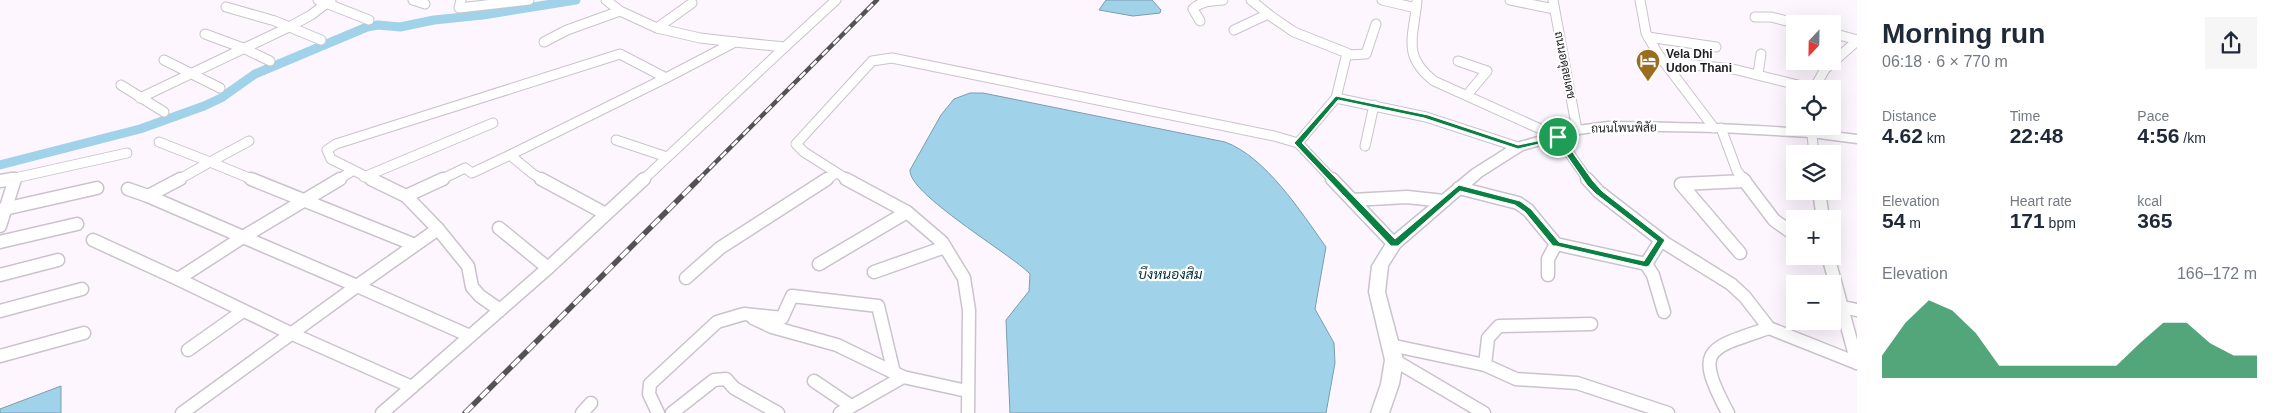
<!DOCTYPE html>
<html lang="en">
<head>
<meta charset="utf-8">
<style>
	:root { --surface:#fff; --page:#f6f6f7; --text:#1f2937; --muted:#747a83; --accent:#0b8043 }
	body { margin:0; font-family:Helvetica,Sarabun,sans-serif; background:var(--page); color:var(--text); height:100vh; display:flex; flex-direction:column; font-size:19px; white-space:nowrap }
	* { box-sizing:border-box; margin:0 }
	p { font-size:16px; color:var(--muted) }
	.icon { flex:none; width:28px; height:28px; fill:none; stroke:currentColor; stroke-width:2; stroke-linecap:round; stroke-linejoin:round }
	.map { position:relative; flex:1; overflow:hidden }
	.panel { display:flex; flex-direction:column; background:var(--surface); width:425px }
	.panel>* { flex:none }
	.needle { width:32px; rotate:202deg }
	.buttons { position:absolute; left:1786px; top:15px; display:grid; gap:10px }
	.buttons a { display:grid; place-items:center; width:55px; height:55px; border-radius:0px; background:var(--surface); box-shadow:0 5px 20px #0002; font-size:25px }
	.pin { position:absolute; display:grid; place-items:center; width:42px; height:42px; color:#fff; margin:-21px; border:2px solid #fff; border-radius:50%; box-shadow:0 1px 5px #0007 }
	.round { display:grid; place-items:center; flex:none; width:52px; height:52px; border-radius:0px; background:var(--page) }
	.summary { display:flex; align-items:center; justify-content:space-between; height:85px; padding:0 25px }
	h1 { font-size:28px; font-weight:700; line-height:38px }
	.figures { display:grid; grid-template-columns:repeat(3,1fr); gap:8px; height:85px; padding:5px 25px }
	.figures div { display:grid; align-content:center }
	.figures b { font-size:21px; font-weight:700 }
	.figures small { font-size:14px; font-weight:400 }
	.figures p { font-size:14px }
	.chart { height:140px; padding:10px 25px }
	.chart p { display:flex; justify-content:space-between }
	.chart svg { width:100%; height:90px; margin-top:5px; fill:var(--accent); opacity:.7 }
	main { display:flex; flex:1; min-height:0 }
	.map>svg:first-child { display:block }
	.water { fill:#a0d3e9; stroke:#7a9dad }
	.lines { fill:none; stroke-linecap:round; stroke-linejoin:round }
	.canal { stroke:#a0d3e9; stroke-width:9 }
	.street-far1-casing { stroke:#cac3cc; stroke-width:11 }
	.street-casing { stroke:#cac3cc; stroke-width:15 }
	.secondary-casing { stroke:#cac3cc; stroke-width:3 }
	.street-far1 { stroke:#fff; stroke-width:9 }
	.street { stroke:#fff; stroke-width:12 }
	.secondary { fill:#fff; fill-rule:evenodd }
	.rail-far1-casing { stroke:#555256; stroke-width:4.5 }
	.rail-casing { stroke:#555256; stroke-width:5.5 }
	.rail-far1 { stroke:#fff; stroke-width:2.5; stroke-dasharray:8; stroke-linecap:butt }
	.rail { stroke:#fff; stroke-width:4; stroke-dasharray:11; stroke-linecap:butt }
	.route { fill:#0b8043; stroke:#fff; fill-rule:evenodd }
	.labels { text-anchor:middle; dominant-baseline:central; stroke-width:4.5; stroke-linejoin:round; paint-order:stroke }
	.poi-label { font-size:12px; font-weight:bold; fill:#211f22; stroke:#fff; text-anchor:start }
	.street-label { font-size:12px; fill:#211f22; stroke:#fff }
	.water-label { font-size:14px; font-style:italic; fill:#002f3e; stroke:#fff }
</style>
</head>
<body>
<main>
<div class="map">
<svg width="1857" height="413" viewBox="0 0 1857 413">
	<rect width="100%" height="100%" fill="#fdf6ff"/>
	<g class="water">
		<polygon points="1106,0 1152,0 1161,10 1160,13 1133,16 1099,10"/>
		<path d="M970 93H983L1225 142C1266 157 1301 212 1326 247L1315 309 1334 343 1335 363 1326 413H1010L1006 320 1029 291 1030 274C1011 254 908 194 910 170L941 115 954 99Z"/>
		<polygon points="61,386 61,413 0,413 0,409"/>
	</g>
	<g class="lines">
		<polyline class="canal" points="0,165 140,129 204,106 221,98 255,74 367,27 378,25 400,27 434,20 483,15 576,0"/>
		<defs>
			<g id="street-far1">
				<polyline points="318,0 369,20"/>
				<polyline points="413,0 425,4"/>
				<polyline points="461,0 459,8 529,0"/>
				<polyline points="606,0 620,11"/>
				<polyline points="1251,0 1272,17 1294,32 1347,53 1336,98"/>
				<polyline points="1382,0 1416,8"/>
				<path d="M1417 0C1414 37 1401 55 1434 81L1558 137 1588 180"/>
				<polyline points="1510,0 1554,9"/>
				<polyline points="1553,0 1577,130"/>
				<polyline points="1640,0 1646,33 1658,54 1714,128"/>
				<polyline points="692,3 657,28 700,38 735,42"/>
				<polyline points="226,7 275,21 321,40"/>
				<polyline points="1755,17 1771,17 1799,24"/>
				<path d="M1200 21 1193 9C1201 1 1212 1 1223 0"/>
				<polyline points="1234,30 1266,15"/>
				<polyline points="1832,33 1857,40"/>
				<polyline points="205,34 243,48 270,61"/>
				<polyline points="1648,37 1716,47"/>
				<polyline points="544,42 567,30 620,11 657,28"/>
				<polyline points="785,47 836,0"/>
				<polyline points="1347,55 1366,54 1376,24"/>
				<polyline points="164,60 220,88"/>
				<polyline points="1458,61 1487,71 1467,95"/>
				<polyline points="1664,62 1733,69 1814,89"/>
				<polyline points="1758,74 1761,54"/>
				<polyline points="121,85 164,112"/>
				<polyline points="1814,89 1825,69 1857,41"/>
				<polyline points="140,98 291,26 311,15 331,0"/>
				<polyline points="1811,126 1814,154"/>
				<polyline points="1721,128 1737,171 1744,180"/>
				<polyline points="616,140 667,157"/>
				<polyline points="249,141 210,162 254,180"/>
				<polyline points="159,142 210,162"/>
				<polyline points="1365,146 1374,105"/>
				<polyline points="364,177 493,123"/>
				<polyline points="15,178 127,153"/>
				<polyline points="6,180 15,178 14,180"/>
				<polyline points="178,180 210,162"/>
				<polyline points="338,180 352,171"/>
				<polyline points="373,180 331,159 327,150 336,144 620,54 666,78 510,155"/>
				<polyline points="440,180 465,168 472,173 510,155 533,174 543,180"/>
				<polyline points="643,180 785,47 735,42 666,78"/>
				<polyline points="826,180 836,173"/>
				<polyline points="848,180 804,152 796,144 872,61 892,58 1274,136 1298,143"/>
				<polyline points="1333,180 1298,143 1336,98 1426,117 1518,147"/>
			</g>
			<g id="street">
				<polyline points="180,179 148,196 243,237 340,179"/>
				<polyline points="251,179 415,245"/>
				<polyline points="371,179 406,196 438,229"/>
				<polyline points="541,179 606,214"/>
				<polyline points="846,179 907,212 942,242 964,278 969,310 968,413"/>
				<polyline points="1332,179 1394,244"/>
				<polyline points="1587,179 1599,192 1665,243 1731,284 1745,297 1769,328 1857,363"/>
				<polyline points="1743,179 1774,220 1795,235"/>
				<polyline points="0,181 12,179"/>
				<polyline points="1459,188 1518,203 1528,210 1556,244 1646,264 1661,240"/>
				<polyline points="128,189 148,196"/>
				<polyline points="1819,191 1823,219"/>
				<polyline points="406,196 443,179"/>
				<polyline points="1352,200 1407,197 1444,201"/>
				<polyline points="0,210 97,188"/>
				<polyline points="0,226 15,179"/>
				<polyline points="93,240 178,279 243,237 357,286 182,413"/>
				<polyline points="0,242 77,224"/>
				<polyline points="1740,253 1681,184 1745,181"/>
				<polyline points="1828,256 1857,363"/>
				<polyline points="819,264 907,212"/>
				<polyline points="1646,264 1653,275 1664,312"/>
				<polyline points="548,268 644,179"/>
				<polyline points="874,272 945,247"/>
				<polyline points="0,275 58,260"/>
				<polyline points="1548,275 1548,259 1556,244"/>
				<polyline points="686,278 720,248 827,179"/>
				<polyline points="178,279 290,333 412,387 382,413"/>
				<polyline points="357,286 438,229 468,266 472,287 480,296 500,310"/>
				<polyline points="357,286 470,336"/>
				<polyline points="1842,307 1857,310"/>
				<polyline points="0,311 82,289"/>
				<polyline points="753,318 772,327 837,345 903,377 967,391"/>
				<polyline points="1390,345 1485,365 1516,379 1577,383 1668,413"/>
				<polyline points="188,350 243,311"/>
				<polyline points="0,356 84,333"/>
				<polyline points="1394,360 1484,413"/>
				<polyline points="1485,365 1488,338 1499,326 1591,324"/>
				<polyline points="814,381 851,406"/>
				<polyline points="412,387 548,268 499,228"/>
				<polyline points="582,413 591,403"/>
				<polyline points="658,413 649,394 650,384 717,322 744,314 782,318 792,296 878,306 894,373"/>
				<polyline points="672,413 714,380 726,379 734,388 778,413"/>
				<polyline points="840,413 903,377"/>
				<path d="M1728 413C1694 349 1706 349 1769 328"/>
			</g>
			<path id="secondary" d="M1608 122C1691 123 1774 124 1857 135V143L1811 137 1721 132 1608 130 1579 134 1523 150 1482 176 1400 247 1388 266 1385 292 1403 360 1399 384 1389 413H1371L1381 384 1385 360 1369 292 1372 266 1388 240 1472 170 1513 144 1577 126Z"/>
		</defs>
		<use href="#street-far1" class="street-far1-casing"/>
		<use href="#street" class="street-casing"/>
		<use href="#secondary" class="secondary-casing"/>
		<use href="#street-far1" class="street-far1"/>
		<use href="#street" class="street"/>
		<use href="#secondary" class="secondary"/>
		<defs>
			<polyline id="rail-far1" points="698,180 877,0"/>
			<polyline id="rail" points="465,413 699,179"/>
		</defs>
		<use href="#rail-far1" class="rail-far1-casing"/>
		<use href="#rail" class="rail-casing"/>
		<use href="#rail-far1" class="rail-far1"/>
		<use href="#rail" class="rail"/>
	</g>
	<path class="route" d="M1336 96 1428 115 1518 145 1561 136 1593 181 1602 191 1665 240 1649 266 1646 267 1556 246H1553L1525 212 1515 205 1460 191 1398 246H1391L1294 143ZM1338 100 1424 118 1518 149 1556 140 1587 185 1596 194 1657 241 1644 261 1559 242 1531 209 1520 201 1459 185 1395 239 1302 143Z"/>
	<defs>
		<symbol id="hotel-pin" viewBox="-11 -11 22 30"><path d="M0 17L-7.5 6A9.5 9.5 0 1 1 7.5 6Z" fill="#9b6d1e" stroke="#fff"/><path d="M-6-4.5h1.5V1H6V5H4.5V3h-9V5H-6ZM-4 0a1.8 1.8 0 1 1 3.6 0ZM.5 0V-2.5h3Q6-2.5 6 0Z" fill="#fff"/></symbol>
	</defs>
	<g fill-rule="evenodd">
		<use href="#hotel-pin" x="1634" y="47" width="28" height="38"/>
	</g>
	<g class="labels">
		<g class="poi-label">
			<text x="1666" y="54">Vela Dhi<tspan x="1666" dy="14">Udon Thani</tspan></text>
		</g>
		<g class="street-label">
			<text transform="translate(1565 65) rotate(79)">ถนนอดุลยเดช</text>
			<text transform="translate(1624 128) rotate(-1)">ถนนโพนพิสัย</text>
		</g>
		<g class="water-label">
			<text x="1170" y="274">บึงหนองสิม</text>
		</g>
	</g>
</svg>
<div class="buttons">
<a><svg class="needle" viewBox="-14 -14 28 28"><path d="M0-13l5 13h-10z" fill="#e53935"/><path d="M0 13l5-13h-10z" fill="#747a83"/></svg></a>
<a><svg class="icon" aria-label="locate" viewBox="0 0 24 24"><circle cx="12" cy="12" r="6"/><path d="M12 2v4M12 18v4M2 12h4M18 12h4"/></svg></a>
<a><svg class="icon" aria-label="layers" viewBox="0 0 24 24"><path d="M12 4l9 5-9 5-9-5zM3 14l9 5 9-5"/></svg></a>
<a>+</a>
<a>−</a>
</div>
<div class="pin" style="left:1558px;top:137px;background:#1e9e55"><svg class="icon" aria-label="arrive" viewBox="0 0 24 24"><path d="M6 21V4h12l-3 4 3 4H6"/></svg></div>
</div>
<section class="panel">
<div class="summary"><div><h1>Morning run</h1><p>06:18 · 6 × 770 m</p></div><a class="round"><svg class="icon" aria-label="share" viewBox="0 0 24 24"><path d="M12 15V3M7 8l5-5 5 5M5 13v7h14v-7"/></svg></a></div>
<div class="figures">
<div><p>Distance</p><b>4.62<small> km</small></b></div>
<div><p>Time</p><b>22:48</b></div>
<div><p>Pace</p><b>4:56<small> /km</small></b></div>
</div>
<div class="figures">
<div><p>Elevation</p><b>54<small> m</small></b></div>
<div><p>Heart rate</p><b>171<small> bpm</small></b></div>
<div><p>kcal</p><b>365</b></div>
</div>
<div class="chart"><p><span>Elevation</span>166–172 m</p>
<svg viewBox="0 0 160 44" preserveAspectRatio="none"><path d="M0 44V33L10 17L20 6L30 11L40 22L50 38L60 38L70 38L80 38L90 38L100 38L110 27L120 17L130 17L140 27L150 33L160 33V44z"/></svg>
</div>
</section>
</main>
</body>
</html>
